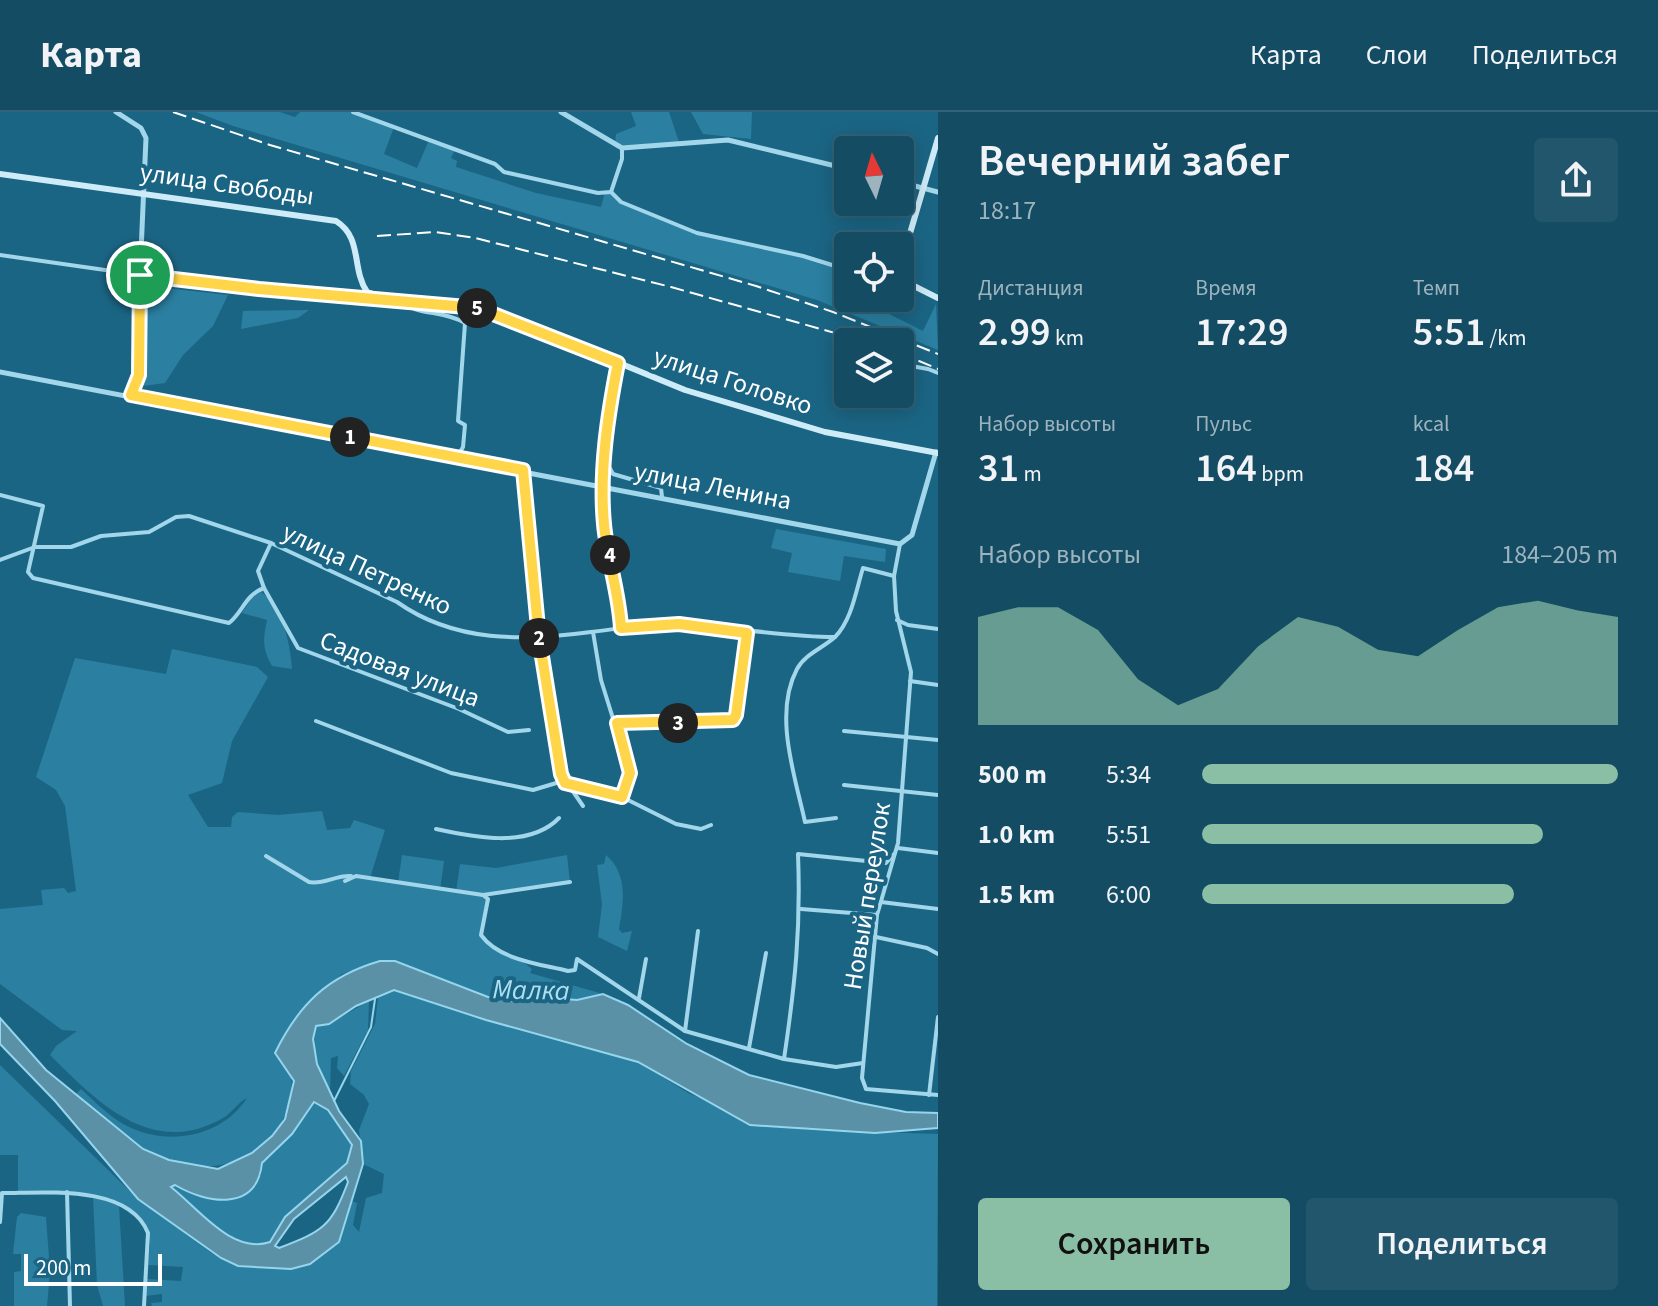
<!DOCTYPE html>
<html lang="ru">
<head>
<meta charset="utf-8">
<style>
	:root { --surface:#144c63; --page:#21566c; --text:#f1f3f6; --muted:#9db4be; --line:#336378; --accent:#8abfa5 }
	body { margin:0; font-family:"Source Sans 3",sans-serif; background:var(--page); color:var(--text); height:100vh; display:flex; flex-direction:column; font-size:30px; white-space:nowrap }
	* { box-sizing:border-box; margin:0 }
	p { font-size:26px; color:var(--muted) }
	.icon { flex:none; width:44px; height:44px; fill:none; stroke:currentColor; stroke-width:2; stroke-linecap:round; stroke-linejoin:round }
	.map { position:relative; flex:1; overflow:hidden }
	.drawer { display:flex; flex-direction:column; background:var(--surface); width:720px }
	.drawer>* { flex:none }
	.needle { width:52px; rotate:355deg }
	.tools { position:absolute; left:834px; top:24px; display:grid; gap:16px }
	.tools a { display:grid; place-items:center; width:80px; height:80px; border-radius:8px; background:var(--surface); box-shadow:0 4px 20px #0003,0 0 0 2px var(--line); font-size:40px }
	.scale { position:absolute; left:24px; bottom:20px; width:138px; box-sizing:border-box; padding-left:8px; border:4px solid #fff; border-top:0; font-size:22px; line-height:28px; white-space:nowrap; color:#fff; -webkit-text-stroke:6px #1b6584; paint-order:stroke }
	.pin { position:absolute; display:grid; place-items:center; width:68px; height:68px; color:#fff; margin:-34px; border:4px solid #fff; border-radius:50%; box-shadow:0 2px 8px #0007 }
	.km { position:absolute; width:40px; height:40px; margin:-20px; border-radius:50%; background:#222; color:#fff; font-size:22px; line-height:40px; text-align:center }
	.round { display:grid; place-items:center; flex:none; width:84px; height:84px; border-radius:8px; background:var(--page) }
	.head { display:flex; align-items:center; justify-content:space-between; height:136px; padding:0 40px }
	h1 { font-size:44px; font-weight:600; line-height:60px }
	.stats { display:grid; grid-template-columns:repeat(3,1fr); gap:12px; height:136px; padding:8px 40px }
	.stats div { display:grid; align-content:center }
	.stats b { font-size:40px; font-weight:600 }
	.stats small { font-size:22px; font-weight:400 }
	.stats p { font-size:22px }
	.chart { height:224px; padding:16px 40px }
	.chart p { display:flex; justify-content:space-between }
	.chart svg { width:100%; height:144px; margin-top:8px; fill:var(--accent); opacity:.7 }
	.cta { display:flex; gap:16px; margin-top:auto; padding:16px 40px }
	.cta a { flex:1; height:92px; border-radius:8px; background:var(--accent); color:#111; font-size:32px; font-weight:600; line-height:92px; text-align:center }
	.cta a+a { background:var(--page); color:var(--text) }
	ul { padding:0 40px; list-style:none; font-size:26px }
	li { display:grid; grid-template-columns:128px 96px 1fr; align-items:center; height:60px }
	li i { height:20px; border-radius:10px; background:var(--accent) }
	header { display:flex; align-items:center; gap:48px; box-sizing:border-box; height:112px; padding:0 40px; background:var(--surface); border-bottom:2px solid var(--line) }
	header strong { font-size:38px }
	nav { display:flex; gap:44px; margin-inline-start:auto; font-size:28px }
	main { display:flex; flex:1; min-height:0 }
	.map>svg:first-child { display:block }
	.green { fill:#2b7fa1 }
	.water { fill:#5b91a6; stroke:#95d5ed; stroke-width:2; fill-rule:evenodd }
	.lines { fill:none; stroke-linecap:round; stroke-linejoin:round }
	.stream { stroke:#95d5ed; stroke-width:2 }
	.minor { stroke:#a2d6eb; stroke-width:4 }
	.tertiary { stroke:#a2d6eb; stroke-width:5 }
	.secondary { stroke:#ceebf8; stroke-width:6 }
	.rail { stroke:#fff; stroke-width:2; stroke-dasharray:14 6; stroke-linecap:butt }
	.route-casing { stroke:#fff; stroke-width:16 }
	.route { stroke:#ffd54a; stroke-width:10 }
	.labels { text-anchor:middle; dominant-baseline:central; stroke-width:8; stroke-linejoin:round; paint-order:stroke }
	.street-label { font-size:26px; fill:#fff; stroke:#1b6584 }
	.water-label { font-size:28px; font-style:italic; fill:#addff2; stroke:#1b6584 }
</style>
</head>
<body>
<header>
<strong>Карта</strong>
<nav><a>Карта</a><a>Слои</a><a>Поделиться</a></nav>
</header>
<main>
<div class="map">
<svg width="938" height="1194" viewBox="0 0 938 1194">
	<rect width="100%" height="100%" fill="#1b6584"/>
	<g class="green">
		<polygon points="196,0 280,0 295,5 300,0 353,0 394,15 384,42 417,56 429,28 455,38 451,46 457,49 456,55 536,81 601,95 605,80 611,80 621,90 697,121 803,144 848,158 848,186 873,186 871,193 923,219 936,192 938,238 817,188 233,14"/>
		<polygon points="631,0 669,0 679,30 630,36 615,34 616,22 636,14"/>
		<polygon points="691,0 752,0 751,27 703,22"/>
		<polygon points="147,174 228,183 213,214 183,243 165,271 143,274 140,274"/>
		<polygon points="309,198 298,206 241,217 243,199"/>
		<polygon points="776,417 886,437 885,450 844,444 840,469 788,460 792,441 771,436"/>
		<path d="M261 480C283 495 290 531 292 557L272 554C262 537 263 527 267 508L242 501 253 484Z"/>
		<path d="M172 537 257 555 268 565 232 629 222 671 188 683 208 715H231L232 705 238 700 278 703 322 699 327 718 350 716 354 708 385 718 370 766 398 771 402 743 444 749 440 778 456 780 460 752 496 756 567 743 570 770 484 783 488 787 481 823C495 838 516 843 532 857L530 861 603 882 577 888 549 884 518 890 488 885 395 849H380L342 862 307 891 289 959C296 976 288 1002 277 1017 247 1058 199 1063 154 1044 146 1040 141 1034 135 1029 115 1014 95 998 76 982L81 977C95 990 109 1004 125 1013 166 1035 221 1026 247 986 237 991 232 1001 223 1006 152 1047 97 990 50 943L56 934 77 919 62 918 0 872V797L43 793 41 778 64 776 68 781 76 779 65 694 56 678 36 665 75 546 166 562Z"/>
		<path d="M606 743C628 762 624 790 619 817L622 821 632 819 627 839 598 825 602 792 597 753 604 752Z"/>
		<polygon points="394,878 486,908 638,950 690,982 782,1015 811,1018 938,1022 937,1194 152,1194 151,1191 162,1190 162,1182 145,1184 147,1167 181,1169 183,1155 148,1153 150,1133 145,1112 119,1094 125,1194 103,1194 97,1173 93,1084 18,1081 18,1043 0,1043 0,953 138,1087 210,1140 238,1154 291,1157 310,1151 339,1130 352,1089 357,1091 353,1113 359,1120 366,1086 382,1081 384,1062 363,1052 359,1018 369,992 364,983 350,972 351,959 375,912 378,886"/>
		<path d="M369 889 368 918 344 964 337 956 338 944 331 946 330 980C320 958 310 938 316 914L329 912Z"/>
		<path d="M314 990 328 998 352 1034 347 1051 285 1105 271 1130C232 1143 197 1095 170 1075L174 1072 187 1080 261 1064 262 1051 292 1022Z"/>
		<polygon points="21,1101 46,1105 50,1159 47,1194 14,1194 14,1160 21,1159 21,1142 13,1142 17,1105"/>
	</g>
	<path class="water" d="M380 849H395L488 885 518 890 539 885 577 888 603 882 628 893 687 932 749 963 860 991 906 1000 938 1001V1016L875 1021 750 1013 638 950 486 908 394 878 356 894 329 912 316 914 313 927 317 952 339 999 361 1029 363 1052 339 1130 310 1152 291 1157 238 1154 221 1146 138 1087 55 989 0 932V906L46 958 143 1037 169 1048 218 1057 252 1041 272 1024 285 1007 294 969 275 941C299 892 328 864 380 849ZM314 990 328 998 352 1033 347 1051 285 1105 270 1130C232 1143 198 1096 171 1075L175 1073C207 1092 257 1100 262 1051L292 1022ZM346 1065 348 1070C331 1115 323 1119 279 1136L275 1134 294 1107Z"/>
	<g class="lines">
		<polyline class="stream" points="334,989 371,915 375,887"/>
		<g class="minor">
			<polyline points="353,0 495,52 504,60 598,81 611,80 622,47 622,36"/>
			<polyline points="611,80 621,90 697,121 803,144 848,158"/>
			<polyline points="0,143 140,163 139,263 131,283"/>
			<polyline points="900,174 910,173"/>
			<path d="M399 189C419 204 443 198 465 211L458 309 465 313 463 335 456 347"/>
			<path d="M618 251C608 302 599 360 604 412 607 447 619 480 621 516"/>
			<polyline points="900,252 928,257 938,261"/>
			<polyline points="607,351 613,362 661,376 662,385"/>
			<polyline points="523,360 539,526 561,662 583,694"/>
			<path d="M0 383 43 394 28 460 33 466 229 511C243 500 245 483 264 476L298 536 459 597 508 620 529 618"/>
			<path d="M0 448 35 435H71L101 424 149 420 176 405 189 404 271 431 397 490C455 531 523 529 591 520 620 517 648 510 676 512 730 514 782 525 835 525"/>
			<polyline points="894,464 896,499 911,560 898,731 877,803 862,966 866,977 938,983"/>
			<polyline points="264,476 258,459 271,431"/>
			<polyline points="897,508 908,513 938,517"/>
			<polyline points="593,520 601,568 630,661 622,685"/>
			<polyline points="910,569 938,573"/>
			<polyline points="316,609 451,661 533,678 563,669 622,685 676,712 701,717 711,713"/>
			<polyline points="617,611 733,608 736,603 746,521"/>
			<polyline points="844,619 938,628"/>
			<polyline points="844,673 938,683"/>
			<path d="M836 706 805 710C795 664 773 602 797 557 805 542 823 536 835 525 852 508 856 478 863 456L894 464 900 432"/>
			<path d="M436 717C473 725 529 737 559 706"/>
			<polyline points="898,736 938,741"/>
			<path d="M266 744 309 770C323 773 336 763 351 764"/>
			<path d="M345 769 356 764 483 783 488 787 481 823C499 848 540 852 568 859L575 858 577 847 685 919 784 947 836 955 863 951"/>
			<polyline points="483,783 570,770"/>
			<polyline points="881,790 938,797"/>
			<polyline points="801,797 877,803"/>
			<polyline points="876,825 927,836 938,842"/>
			<polyline points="639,886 646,847"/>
			<polyline points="685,919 698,819"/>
			<polyline points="749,936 766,841"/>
			<path d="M784 947C795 873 801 816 798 742L886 751 894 742"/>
			<polyline points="929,983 938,905"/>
			<polyline points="67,1080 70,1194"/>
			<path d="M0 1110 2 1081C45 1081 129 1072 148 1121L144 1194"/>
		</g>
		<g class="tertiary">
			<polyline points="116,0 141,16 146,26 140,163 259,177 388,188"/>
			<polyline points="561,0 622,36 728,28 848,57"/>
			<polyline points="900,70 938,80"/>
			<polyline points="0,260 900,432 912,423 936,340"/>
		</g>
		<g class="secondary">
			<polyline points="938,26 901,152 906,170 938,186"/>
			<path d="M0 62 336 109C363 126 351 156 367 180 412 195 461 191 507 205L685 278 825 320 938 341"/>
		</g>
		<g class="rail">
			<polyline points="173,0 270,33 756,174 833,200 938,242"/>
			<polyline points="377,124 435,120 475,126 671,175 867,230"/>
			<polyline points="900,241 938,257"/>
		</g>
	</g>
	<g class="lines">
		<defs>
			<path id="route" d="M140 163 259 177 478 196 618 251C608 302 599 359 604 412 607 447 619 480 621 516L679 512 747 521 736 603 733 608 617 611 630 661 622 685 565 671 561 662 539 526 523 358 131 283 139 263Z"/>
		</defs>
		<use href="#route" class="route-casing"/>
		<use href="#route" class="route"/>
	</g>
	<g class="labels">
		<g class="street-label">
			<text transform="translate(227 72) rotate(8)">улица Свободы</text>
			<text transform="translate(733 269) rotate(18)">улица Головко</text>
			<text transform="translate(713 374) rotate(11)">улица Ленина</text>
			<text transform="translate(367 457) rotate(25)">улица Петренко</text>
			<text transform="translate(400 557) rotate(21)">Садовая улица</text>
			<text transform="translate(867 784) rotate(-81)">Новый переулок</text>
		</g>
		<g class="water-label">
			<text transform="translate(531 878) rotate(1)">Малка</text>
		</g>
	</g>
</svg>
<div class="tools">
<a><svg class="needle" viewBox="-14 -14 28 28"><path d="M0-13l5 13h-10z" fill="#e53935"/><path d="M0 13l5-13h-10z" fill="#9db4be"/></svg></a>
<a><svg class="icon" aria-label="locate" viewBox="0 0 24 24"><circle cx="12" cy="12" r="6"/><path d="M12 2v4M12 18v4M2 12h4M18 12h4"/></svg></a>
<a><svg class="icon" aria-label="layers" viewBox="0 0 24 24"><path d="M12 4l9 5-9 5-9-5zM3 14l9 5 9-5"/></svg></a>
</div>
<div class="scale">200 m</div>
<div class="pin" style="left:140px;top:163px;background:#1e9e55"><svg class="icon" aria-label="arrive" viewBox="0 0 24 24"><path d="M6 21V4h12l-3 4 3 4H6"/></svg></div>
<b class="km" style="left:350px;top:325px">1</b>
<b class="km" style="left:539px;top:526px">2</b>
<b class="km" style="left:678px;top:611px">3</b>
<b class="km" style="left:610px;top:443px">4</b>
<b class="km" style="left:477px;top:196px">5</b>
</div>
<section class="drawer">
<div class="head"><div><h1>Вечерний забег</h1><p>18:17</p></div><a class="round"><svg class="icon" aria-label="share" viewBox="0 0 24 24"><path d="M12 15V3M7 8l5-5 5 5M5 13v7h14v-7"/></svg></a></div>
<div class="stats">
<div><p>Дистанция</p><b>2.99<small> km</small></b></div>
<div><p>Время</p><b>17:29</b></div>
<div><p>Темп</p><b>5:51<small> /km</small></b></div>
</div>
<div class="stats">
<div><p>Набор высоты</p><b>31<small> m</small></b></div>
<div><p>Пульс</p><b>164<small> bpm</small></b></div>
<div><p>kcal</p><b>184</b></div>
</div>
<div class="chart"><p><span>Набор высоты</span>184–205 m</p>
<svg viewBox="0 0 160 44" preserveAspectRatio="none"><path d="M0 44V11L10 8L20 8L30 15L40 30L50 38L60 33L70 20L80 11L90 14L100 21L110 23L120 15L130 8L140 6L150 9L160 11V44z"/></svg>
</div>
<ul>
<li><b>500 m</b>5:34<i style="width:100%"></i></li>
<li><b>1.0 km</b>5:51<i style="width:82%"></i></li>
<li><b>1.5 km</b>6:00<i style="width:75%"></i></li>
</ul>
<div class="cta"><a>Сохранить</a><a>Поделиться</a></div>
</section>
</main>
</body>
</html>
